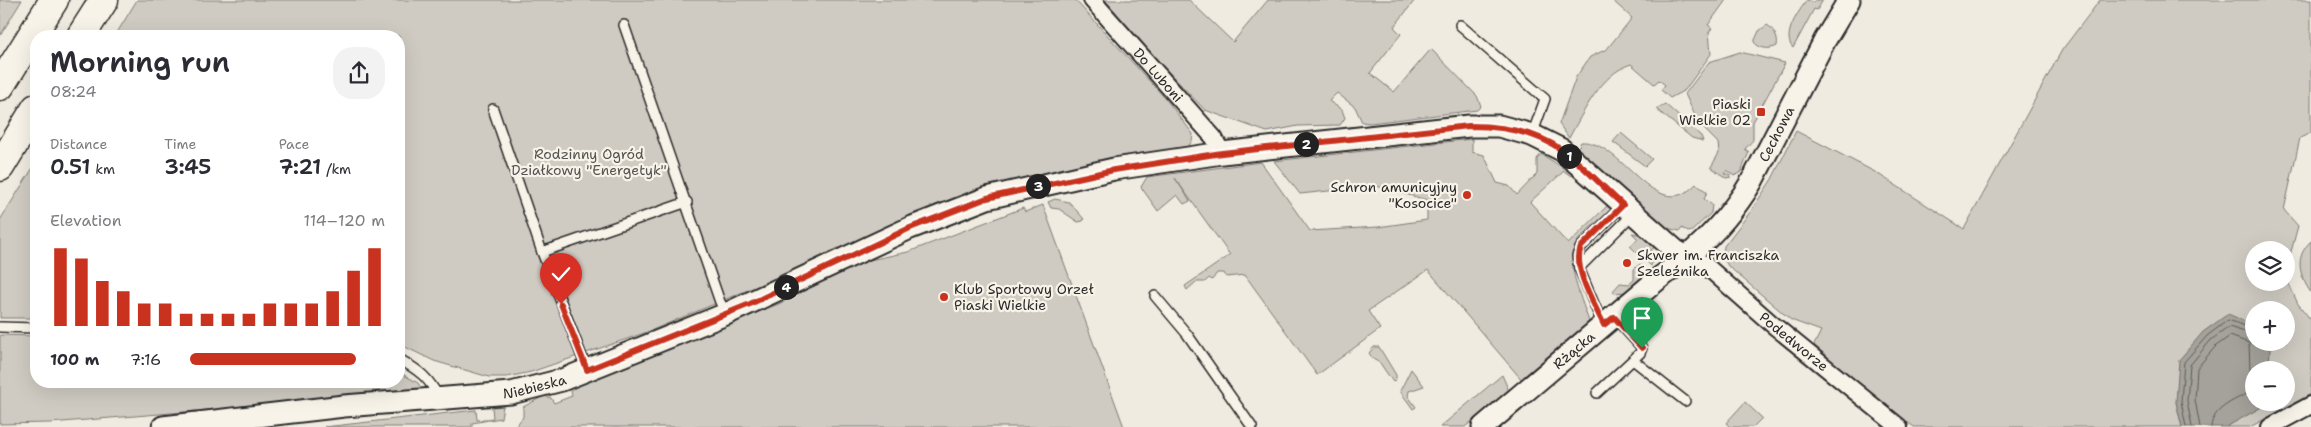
<!DOCTYPE html>
<html lang="en">
<head>
<meta charset="utf-8">
<style>
	:root { --surface:#fff; --page:#f2f2f3; --text:#2b2b33; --muted:#7c7c81; --accent:#c8321e }
	body { margin:0; font-family:"Shantell Sans",sans-serif; background:var(--page); color:var(--text); height:100vh; display:flex; flex-direction:column; font-size:19px; white-space:nowrap }
	* { box-sizing:border-box; margin:0 }
	p { font-size:16px; color:var(--muted) }
	.icon { flex:none; width:28px; height:28px; fill:none; stroke:currentColor; stroke-width:2; stroke-linecap:round; stroke-linejoin:round }
	.map { position:relative; flex:1; overflow:hidden }
	.side { position:absolute; left:30px; top:30px; width:375px; height:358px; display:flex; flex-direction:column; background:var(--surface); border-radius:20px; box-shadow:0 5px 20px #0002 }
	.side>* { flex:none }
	.buttons { position:absolute; left:2245px; top:241px; display:grid; gap:10px }
	.buttons a { display:grid; place-items:center; width:50px; height:50px; border-radius:50%; background:var(--surface); box-shadow:0 5px 20px #0002; font-size:25px }
	.pin { position:absolute; display:grid; place-items:center; width:42px; height:42px; color:#fff; margin:-51px -21px; border-radius:50% 50% 50% 0; rotate:-45deg; box-shadow:0 0 5px #0007 }
	.pin .icon { rotate:45deg }
	.km { position:absolute; width:25px; height:25px; margin:-12px; border-radius:50%; background:#222; color:#fff; font-size:14px; line-height:25px; text-align:center }
	.round { display:grid; place-items:center; flex:none; width:52px; height:52px; border-radius:20px; background:var(--page) }
	.head { display:flex; align-items:center; justify-content:space-between; height:85px; padding:0 20px }
	h1 { font-size:28px; font-weight:600; line-height:38px }
	.stats { display:grid; grid-template-columns:repeat(3,1fr); gap:8px; height:85px; padding:5px 20px }
	.stats div { display:grid; align-content:center }
	.stats b { font-size:21px; font-weight:600 }
	.stats small { font-size:14px; font-weight:400 }
	.stats p { font-size:14px }
	.chart { height:140px; padding:10px 20px }
	.chart p { display:flex; justify-content:space-between }
	.chart svg { width:100%; height:90px; margin-top:5px; stroke:var(--accent); stroke-width:6 }
	ul { padding:0 20px; list-style:none; font-size:16px }
	li { display:grid; grid-template-columns:80px 60px 1fr; align-items:center; height:38px }
	li i { height:12px; border-radius:6px; background:var(--accent) }
	.map>svg:first-child { display:block }
	.green { fill:#cfcbc2; stroke:#7d7b76 }
	.water { fill:#a4a29a; stroke:#74726e }
	.lines { fill:none; stroke-linecap:round; stroke-linejoin:round }
	.shore { stroke:#5b5b57; stroke-width:1 }
	.service-casing { stroke:#2b2b2b; stroke-width:12 }
	.minor-casing { stroke:#2b2b2b; stroke-width:20 }
	.tertiary-casing { stroke:#2b2b2b; stroke-width:25 }
	.motorway-casing { stroke:#2b2b2b; stroke-width:31 }
	.service { stroke:#f7f3e8; stroke-width:9 }
	.minor { stroke:#f7f3e8; stroke-width:16 }
	.tertiary { stroke:#f7f3e8; stroke-width:21 }
	.motorway { stroke:#f7f3e8; stroke-width:28 }
	.route-casing { stroke:#fff; stroke-width:10 }
	.route { stroke:#c8321e; stroke-width:6 }
	.poi-dot { fill:#c8321e; stroke:#f7f3e8; stroke-width:2 }
	.labels { text-anchor:middle; dominant-baseline:central; stroke-width:4.5; stroke-linejoin:round; paint-order:stroke }
	.street-label { font-size:14px; fill:#2b2b2b; stroke:#f7f3e8 }
	.poi-label { font-size:14px; fill:#2b2b2b; stroke:#f7f3e8; text-anchor:end }
	.park-label { font-size:14px; fill:#545351; stroke:#f7f3e8 }
</style>
</head>
<body>
<div class="map">
<svg width="2311" height="427" viewBox="0 0 2311 427">
	<rect width="100%" height="100%" fill="#efebe0"/>
	<filter id="ink" filterUnits="userSpaceOnUse"><feTurbulence type="fractalNoise" baseFrequency=".02" numOctaves="2"/><feDisplacementMap in="SourceGraphic" scale="10" xChannelSelector="R" yChannelSelector="G"/><feConvolveMatrix kernelMatrix="1 2 1 2 8 2 1 2 1" color-interpolation-filters="sRGB"/></filter>
	<g filter="url(#ink)">
		<g class="green">
			<polygon points="0,0 22,0 0,36"/>
			<polygon points="137,0 1075,0 1165,98 1193,134 1192,141 1187,148 1116,159 1038,175 968,194 814,262 650,331 531,372 507,377 489,377 434,361 399,344 399,36 115,36"/>
			<polygon points="1105,0 1189,0 1233,42 1268,0 1415,0 1394,27 1401,34 1370,73 1394,92 1431,49 1477,96 1481,106 1477,110 1370,123 1362,122 1355,107 1337,93 1329,101 1342,110 1345,118 1340,125 1298,126 1267,132 1205,110 1158,61"/>
			<path d="M1612 0H1726L1708 25 1712 28 1709 32 1711 54 1685 90 1670 98 1661 90 1665 85 1659 80 1654 84 1631 64C1601 74 1584 111 1569 138L1559 124 1576 77 1590 57 1607 49 1632 18Z"/>
			<path d="M1807 0 1813 2 1816 0H1823L1817 10 1814 9 1793 48C1781 35 1799 11 1807 0Z"/>
			<polygon points="2100,0 2311,0 2311,133 2300,138 2284,210 2298,226 2286,270 2286,250 2254,250 2254,282 2286,282 2286,272 2289,284 2298,304 2311,320 2311,394 2250,427 2226,427 2268,403 2286,402 2286,370 2269,370 2270,346 2267,343 2286,342 2286,310 2254,310 2254,326 2251,324 2176,402 2182,427 1914,427 1869,393 1814,345 1821,331 1791,320 1728,266 1723,257 1724,246 1751,211 1772,179 1796,131 1875,172 1964,229 2062,50"/>
			<path d="M1767 25C1773 28 1779 39 1777 46 1770 50 1759 49 1754 42L1759 31Z"/>
			<polygon points="1740,52 1785,63 1753,122 1753,140 1745,149 1749,152 1741,172 1734,176 1727,170 1724,174 1729,174 1731,177 1726,178 1711,167 1719,153 1718,143 1699,124 1685,94 1709,62"/>
			<polygon points="1665,104 1701,136 1703,141 1692,138 1656,109"/>
			<polygon points="1621,133 1652,159 1645,166 1613,142"/>
			<path d="M1472 139V152L1484 155 1497 183 1509 186 1517 195 1537 174V159L1541 154 1573 174 1571 176 1564 171 1530 202 1568 244 1607 206 1611 209C1600 220 1586 230 1577 242 1563 261 1584 304 1590 325L1522 380 1428 270 1368 311 1380 329 1317 375 1245 275 1226 277 1224 273H1217L1212 280 1209 278 1205 282H1196L1187 290 1185 286 1230 255 1175 178 1190 201 1184 204 1177 195 1158 211 1141 187 1147 177 1261 162 1310 231 1378 227 1427 220V200L1376 186 1300 194 1274 161Z"/>
			<path d="M1581 142C1622 139 1655 227 1696 184L1707 192 1704 199 1712 205 1711 213 1692 231 1688 232 1682 228 1680 231 1666 228 1575 152Z"/>
			<polygon points="36,163 36,318 0,318 0,220"/>
			<polygon points="1055,199 1069,202 1084,219 1083,221 1078,222 1059,209 1051,208 1048,202"/>
			<polygon points="1043,205 1124,427 515,427 523,417 523,407 544,396 551,398 554,403 572,396 570,387 781,303 860,262 908,252 1023,208 1025,212"/>
			<polygon points="1632,233 1643,235 1655,247 1651,250 1653,260 1651,266 1648,263 1651,258 1642,250 1637,253 1630,246 1638,239"/>
			<path d="M2311 241V293C2299 275 2294 257 2311 241Z"/>
			<polygon points="1640,264 1649,276 1627,292 1614,293 1613,291 1620,283 1629,284 1634,280 1634,269"/>
			<polygon points="0,335 36,336 36,381 399,381 399,372 418,383 421,388 414,393 50,423 0,424"/>
			<polygon points="1374,347 1379,347 1396,375 1396,379 1393,382 1380,363 1373,359 1369,353"/>
			<polygon points="1411,369 1424,386 1409,391 1408,396 1416,407 1413,409 1400,391"/>
			<polygon points="1502,375 1509,391 1465,427 1440,427"/>
			<polygon points="1745,402 1762,418 1753,427 1730,427 1726,423"/>
			<polygon points="503,406 501,418 472,423 472,427 324,427 476,410 477,420 493,418 492,407"/>
		</g>
		<polygon class="water" points="2228,314 2251,324 2254,326 2254,342 2267,343 2270,346 2269,370 2254,370 2254,402 2267,404 2226,427 2182,427 2176,402 2179,360 2203,332"/>
		<g class="lines">
			<g class="shore">
				<polyline points="2186,427 2181,401 2184,362 2207,336 2228,320 2254,329"/>
				<polyline points="2192,427 2187,401 2190,365 2211,340 2229,327 2254,335"/>
				<polyline points="2200,427 2195,400 2197,368 2216,346 2230,336 2249,343 2250,371 2254,380"/>
				<path d="M2211 427C2212 407 2238 399 2254 390"/>
			</g>
			<defs>
				<g id="service">
					<polyline points="624,25 720,302 726,313"/>
					<polyline points="1460,25 1545,99 1532,135"/>
					<polyline points="493,109 542,252 587,370"/>
					<polyline points="542,252 687,202"/>
					<polyline points="1579,268 1577,256 1581,247 1623,205"/>
					<polyline points="1155,296 1187,334 1252,427"/>
					<polyline points="1603,325 1579,268 1633,214"/>
					<polyline points="0,327 36,328"/>
					<path d="M399 359C420 371 428 377 440 399"/>
					<polyline points="1633,360 1685,401"/>
					<polyline points="1597,393 1640,353 1642,348 1614,317"/>
				</g>
				<g id="minor">
					<path id="s1" d="M1092 0 1214 138 1222 153"/>
					<path id="s2" d="M1689 258 1704 264 1772 324 1899 427"/>
					<polyline points="2270,427 2311,405"/>
				</g>
				<g id="tertiary">
					<path id="s3" d="M163 427 344 406 511 393 562 380 726 314 910 228 987 198 1114 169 1222 153 1469 126H1499L1532 135 1562 150 1676 251 1689 258"/>
					<path id="s4" d="M1483 427 1658 279C1697 252 1728 221 1752 181L1825 40 1849 0"/>
				</g>
				<g id="motorway">
					<polyline points="81,36 104,0"/>
					<polyline points="0,86 54,0"/>
					<polyline points="0,167 36,108"/>
				</g>
			</defs>
			<use href="#service" class="service-casing"/>
			<use href="#minor" class="minor-casing"/>
			<use href="#tertiary" class="tertiary-casing"/>
			<use href="#motorway" class="motorway-casing"/>
			<use href="#service" class="service"/>
			<use href="#minor" class="minor"/>
			<use href="#tertiary" class="tertiary"/>
			<use href="#motorway" class="motorway"/>
		</g>
	</g>
	<g class="lines" filter="url(#ink)">
		<defs>
			<path id="route" d="M561 304 587 370 750 304 910 228 987 198 1114 170 1222 153 1469 126C1501 126 1535 131 1562 150 1583 164 1603 188 1623 205L1581 247C1572 268 1595 305 1604 325L1614 317 1642 348"/>
		</defs>
		<use href="#route" class="route-casing"/>
		<use href="#route" class="route"/>
	</g>
	<g class="poi-dot">
		<rect x="1756" y="107" width="10" height="10" rx="2.5"/>
		<circle cx="1467" cy="195" r="5"/>
		<circle cx="1627" cy="263" r="5"/>
		<circle cx="944" cy="297" r="5"/>
	</g>
	<g class="labels">
		<g class="street-label">
			<text stroke="none"><textPath href="#s1" startOffset="100">Do Luboni</textPath></text>
			<text stroke="none"><textPath href="#s4" startOffset="419">Cechowa</textPath></text>
			<text stroke="none"><textPath href="#s2" startOffset="135">Podedworze</textPath></text>
			<text stroke="none"><textPath href="#s4" startOffset="119">Rżącka</textPath></text>
			<text stroke="none"><textPath href="#s3" startOffset="374">Niebieska</textPath></text>
		</g>
		<g class="poi-label">
			<text x="1751" y="104">Piaski<tspan x="1751" dy="16">Wielkie 02</tspan></text>
			<text x="1457" y="187">Schron amunicyjny<tspan x="1457" dy="16">"Kosocice"</tspan></text>
			<text x="1637" y="255" text-anchor="start">Skwer im. Franciszka<tspan x="1637" dy="16">Szeleźnika</tspan></text>
			<text x="954" y="289" text-anchor="start">Klub Sportowy Orzeł<tspan x="954" dy="16">Piaski Wielkie</tspan></text>
		</g>
		<g class="park-label">
			<text x="589" y="154">Rodzinny Ogród<tspan x="589" dy="16">Działkowy "Energetyk"</tspan></text>
		</g>
	</g>
</svg>
<div class="buttons">
<a><svg class="icon" aria-label="layers" viewBox="0 0 24 24"><path d="M12 4l9 5-9 5-9-5zM3 14l9 5 9-5"/></svg></a>
<a>+</a>
<a>−</a>
</div>
<div class="pin" style="left:1642px;top:348px;background:#1e9e55"><svg class="icon" aria-label="arrive" viewBox="0 0 24 24"><path d="M6 21V4h12l-3 4 3 4H6"/></svg></div>
<div class="pin" style="left:561px;top:304px;background:#d93025"><svg class="icon" aria-label="check" viewBox="0 0 24 24"><path d="M5 12l5 5 9-10"/></svg></div>
<b class="km" style="left:1569px;top:156px">1</b>
<b class="km" style="left:1306px;top:144px">2</b>
<b class="km" style="left:1038px;top:186px">3</b>
<b class="km" style="left:786px;top:287px">4</b>
<section class="side">
<div class="head"><div><h1>Morning run</h1><p>08:24</p></div><a class="round"><svg class="icon" aria-label="share" viewBox="0 0 24 24"><path d="M12 15V3M7 8l5-5 5 5M5 13v7h14v-7"/></svg></a></div>
<div class="stats">
<div><p>Distance</p><b>0.51<small> km</small></b></div>
<div><p>Time</p><b>3:45</b></div>
<div><p>Pace</p><b>7:21<small> /km</small></b></div>
</div>
<div class="chart"><p><span>Elevation</span>114–120 m</p>
<svg viewBox="0 0 160 44" preserveAspectRatio="none"><path d="M5 44V6M15 44V11M25 44V22M35 44V27M45 44V33M55 44V33M65 44V38M75 44V38M85 44V38M95 44V38M105 44V33M115 44V33M125 44V33M135 44V27M145 44V17M155 44V6"/></svg>
</div>
<ul>
<li><b>100 m</b>7:16<i style="width:85%"></i></li>
</ul>
</section>
</div>
</body>
</html>
